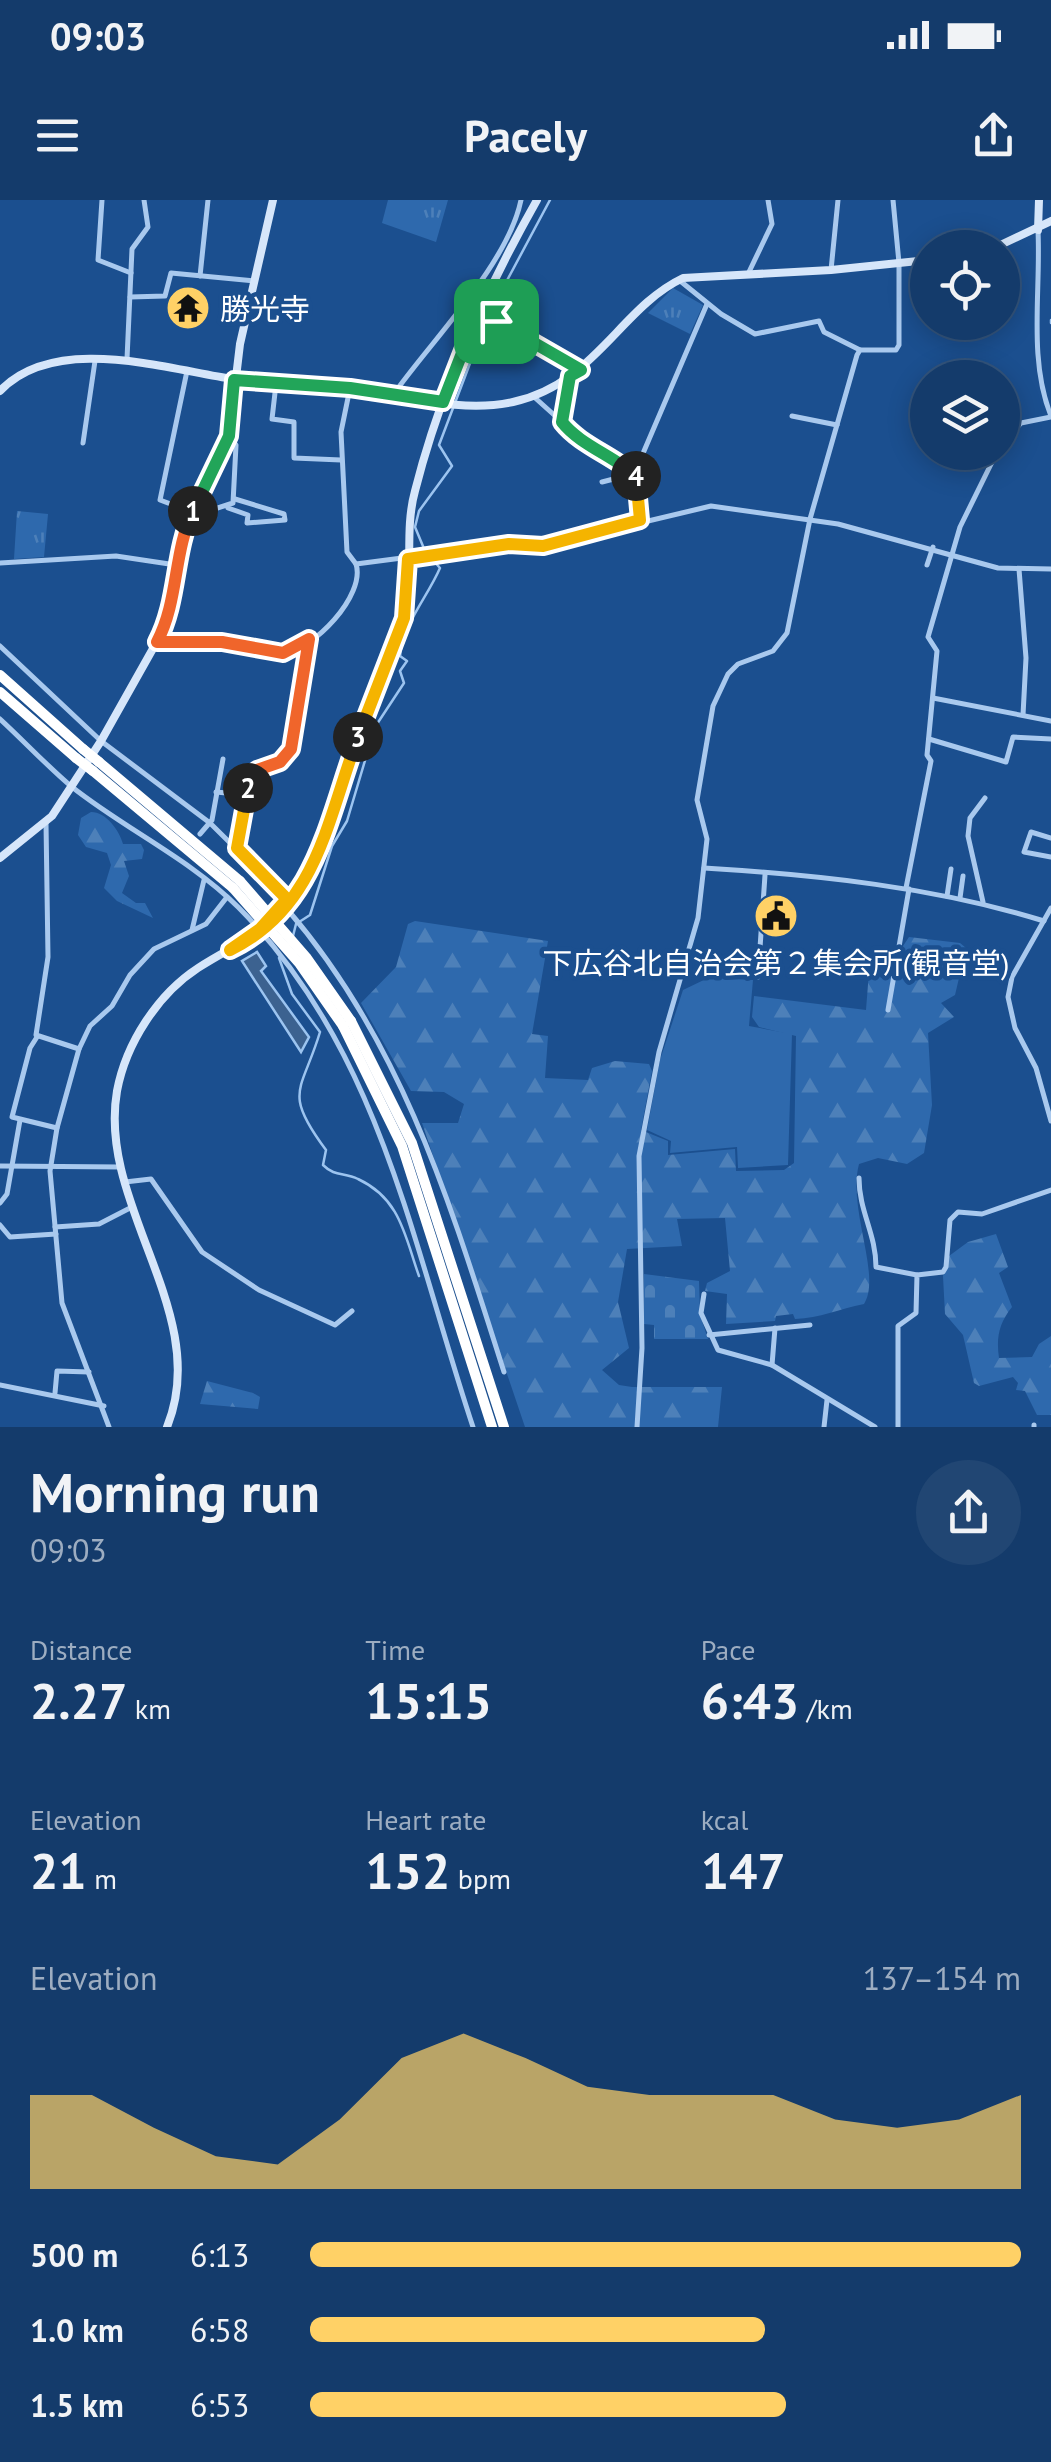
<!DOCTYPE html>
<html lang="en">
<head>
<meta charset="utf-8">
<style>
	:root { --surface:#143b6b; --page:#214673; --text:#f1f3f6; --muted:#9dadc1; --line:#33557e; --accent:#ffd166 }
	body { margin:0; font-family:"PT Sans","Noto Sans JP",sans-serif; background:var(--page); color:var(--text); height:100vh; display:flex; flex-direction:column; font-size:38px; white-space:nowrap }
	* { box-sizing:border-box; margin:0 }
	p { font-size:32px; color:var(--muted) }
	.icon { flex:none; width:55px; height:55px; fill:none; stroke:currentColor; stroke-width:2; stroke-linecap:round; stroke-linejoin:round }
	.map { position:relative; height:1227px; overflow:hidden }
	.details { display:flex; flex-direction:column; background:var(--surface); flex:1 }
	.details>* { flex:none }
	.buttons { position:absolute; left:910px; top:30px; display:grid; gap:20px }
	.buttons a { display:grid; place-items:center; width:110px; height:110px; border-radius:50%; background:var(--surface); box-shadow:0 5px 25px #0003,0 0 0 2px var(--line); font-size:50px }
	.pin { position:absolute; display:grid; place-items:center; width:85px; height:85px; color:#fff; margin:-42px; border-radius:20px; box-shadow:0 5px 15px #0006 }
	.km { position:absolute; width:50px; height:50px; margin:-25px; border-radius:50%; background:#222; color:#fff; font-size:28px; line-height:50px; text-align:center }
	.round { display:grid; place-items:center; flex:none; width:105px; height:105px; border-radius:52px; background:var(--page) }
	.head { display:flex; align-items:center; justify-content:space-between; height:170px; padding:0 30px }
	h1 { font-size:55px; font-weight:700; line-height:75px }
	.metrics { display:grid; grid-template-columns:repeat(3,1fr); gap:15px; height:170px; padding:10px 30px }
	.metrics div { display:grid; align-content:center }
	.metrics b { font-size:50px; font-weight:700 }
	.metrics small { font-size:28px; font-weight:400 }
	.metrics p { font-size:28px }
	.chart { height:280px; padding:20px 30px }
	.chart p { display:flex; justify-content:space-between }
	.chart svg { width:100%; height:180px; margin-top:10px; fill:var(--accent); opacity:.7 }
	ul { padding:0 30px; list-style:none; font-size:32px }
	li { display:grid; grid-template-columns:160px 120px 1fr; align-items:center; height:75px }
	li i { height:25px; border-radius:12px; background:var(--accent) }
	.status { display:flex; justify-content:space-between; align-items:center; height:70px; padding:0 50px; background:var(--surface); direction:ltr }
	.status svg { height:28px; fill:currentColor }
	header { display:flex; justify-content:space-between; align-items:center; height:130px; padding:0 30px; background:var(--surface); font-size:45px; font-weight:700 }
	.map>svg:first-child { display:block }
	.grass { fill:#2e69ad }
	.forest { fill:url(#forest-firs) }
	.cemetery { fill:url(#cemetery-stones) }
	.park { fill:url(#park-tufts) }
	.water { fill:#3c6290; stroke:#9cc4f0; stroke-width:2.5 }
	.lines { fill:none; stroke-linecap:round; stroke-linejoin:round }
	.stream { stroke:#9cc4f0; stroke-width:2.5 }
	.street { stroke:#a9c9ee; stroke-width:5 }
	.secondary { stroke:#d6e6fa; stroke-width:8 }
	.highway { stroke:#fff; stroke-width:10 }
	.highway-bridge { stroke:#fff; stroke-width:10 }
	.split-1-casing { stroke:#fff; stroke-width:20 }
	.split-2-casing { stroke:#fff; stroke-width:20 }
	.split-3-casing { stroke:#fff; stroke-width:20 }
	.split-4-casing { stroke:#fff; stroke-width:20 }
	.split-5-casing { stroke:#fff; stroke-width:20 }
	.split-1 { stroke:#22a559; stroke-width:12 }
	.split-2 { stroke:#f0652b; stroke-width:12 }
	.split-3 { stroke:#f5b400; stroke-width:12 }
	.split-4 { stroke:#f5b400; stroke-width:12 }
	.split-5 { stroke:#22a559; stroke-width:12 }
	.labels { text-anchor:middle; dominant-baseline:central; stroke-width:9; stroke-linejoin:round; paint-order:stroke }
	.poi-label { font-size:30px; fill:#fff; stroke:#1b4f8f; text-anchor:start }
</style>
</head>
<body>
<div class="status"><b>09:03</b><svg viewBox="0 0 49 12"><path d="M0 12V9h3v3zM5 12V6h3v6zM10 12V3h3v9zM15 12V0h3v12zM26 1h20v11H26zM47 4h2v5h-2z"/></svg></div>
<header><svg class="icon" aria-label="menu" viewBox="0 0 24 24"><path d="M4 6h16M4 12h16M4 18h16"/></svg>Pacely<svg class="icon" aria-label="share" viewBox="0 0 24 24"><path d="M12 15V3M7 8l5-5 5 5M5 13v7h14v-7"/></svg></header>
<div class="map">
<svg width="1051" height="1227" viewBox="0 0 1051 1227">
	<defs>
		<pattern id="forest-firs" width="22" height="20" patternUnits="userSpaceOnUse" patternTransform="scale(2.5)"><rect width="22" height="20" fill="#2e69ad"/><path d="M5 1l3.5 6h-7zM16 11l3.5 6h-7z" fill="#4d80b9"/></pattern>
		<pattern id="cemetery-stones" width="16" height="16" patternUnits="userSpaceOnUse" patternTransform="scale(2.5)"><rect width="16" height="16" fill="#2e69ad"/><path d="M2 7V4a2 2 0 0 1 4 0v3zM10 15v-3a2 2 0 0 1 4 0v3z" fill="#4d80b9"/></pattern>
		<pattern id="park-tufts" width="24" height="20" patternUnits="userSpaceOnUse" patternTransform="scale(2.5)"><rect width="24" height="20" fill="#2e69ad"/><path d="M3 7l-1-3M5 7V3M7 7l1-3M15 17l-1-3M17 17v-4M19 17l1-3" fill="none" stroke="#4d80b9"/></pattern>
	</defs>
	<rect width="100%" height="100%" fill="#1b4f8f"/>
	<polygon class="grass" points="710,777 753,780 749,826 792,834 788,965 738,968 737,947 670,953 671,941 647,930 660,860 683,790"/>
	<g class="forest">
		<path d="M91 612C106 612 119 630 123 644H141L144 650 142 659 124 661 129 676 122 693 136 703H145L153 718 117 701 104 688 111 665 107 653 86 647 78 635 81 618Z"/>
		<path d="M415 721 548 741 532 834 548 836 545 878 588 880 592 868 615 861 649 864 652 871 641 930 668 941V955L735 949 736 971 784 970 794 963 796 836 759 827 752 817 754 796 866 810 870 759 893 761 909 737 960 743 966 748 955 795 941 803 954 817 928 833 932 905 924 953 907 964 878 958 859 964C847 1008 882 1076 864 1104 839 1109 820 1118 795 1119L793 1114 776 1116 775 1121 726 1124 727 1094 705 1091 707 1083 730 1071 725 1018 677 1019 682 1046 627 1049 618 1102 629 1148 602 1170 619 1185 632 1187H722L718 1227H525L422 923H458L464 904 444 892 411 891 361 803 396 767 408 724Z"/>
		<path d="M996 1034 1008 1067 999 1073 1012 1107C999 1123 996 1138 999 1158L1032 1157 1039 1144 1051 1136V1215H1037L1025 1191 1016 1190 1018 1183 1013 1177 979 1186 974 1183 963 1135 945 1114 943 1076 949 1056 968 1042Z"/>
		<polygon points="207,1181 253,1193 260,1197 258,1209 200,1204"/>
	</g>
	<polygon class="cemetery" points="644,1074 699,1081 700,1115 708,1139 654,1139 654,1125 644,1124"/>
	<g class="park">
		<polygon points="388,0 448,0 436,42 382,23"/>
		<polygon points="673,88 703,105 690,134 648,113"/>
		<polygon points="17,311 48,314 44,357 14,359"/>
	</g>
	<polygon class="water" points="257,752 266,766 261,771 309,837 301,852 242,761"/>
	<g class="lines">
		<g class="stream">
			<polyline points="1051,123 1051,120"/>
			<path d="M293 736 296 724 310 715 332 646 347 621 375 527 404 483 400 471 407 461 400 456C404 422 427 398 440 368L425 351 415 327 419 311 452 266 439 245 488 116 550 0"/>
			<path d="M279 758 292 794 320 832C302 892 282 891 326 950L323 965C335 977 344 972 358 979 401 999 405 1037 419 1076"/>
		</g>
		<g class="street">
			<polyline points="102,0 98,60 131,73"/>
			<path d="M1038 31C1041 91 1028 159 1051 216"/>
			<polyline points="831,70 838,0"/>
			<polyline points="748,74 772,24 768,0"/>
			<polyline points="200,76 208,0"/>
			<polyline points="679,80 721,114 755,134 819,121 824,132 860,150"/>
			<polyline points="130,97 165,96 171,73 255,81"/>
			<polyline points="466,106 581,170"/>
			<polyline points="127,159 132,49 148,27 144,0"/>
			<polyline points="187,171 160,300 192,312"/>
			<polyline points="570,176 562,222 573,235 633,274"/>
			<polyline points="276,184 272,219 294,222 294,258 341,260"/>
			<polyline points="350,188 341,232 347,352 356,364 509,344 543,346 711,306 838,324 998,368 1051,369"/>
			<path d="M393 195C431 141 508 64 521 0"/>
			<polyline points="533,196 562,222"/>
			<polyline points="792,216 837,225"/>
			<polyline points="83,243 95,161"/>
			<polyline points="1002,243 1021,223 1051,217"/>
			<polyline points="602,282 633,274"/>
			<polyline points="228,308 248,315 247,323 285,320 284,314 235,299"/>
			<polyline points="193,316 233,303 236,245 229,236"/>
			<polyline points="640,321 635,272 707,104"/>
			<polyline points="0,363 116,356 176,365"/>
			<polyline points="927,365 933,347"/>
			<polyline points="1019,369 1026,458 1023,515"/>
			<path d="M158 442C179 448 199 439 221 441 241 443 262 454 283 453 313 451 366 395 356 364"/>
			<polyline points="0,446 101,541 210,623 286,698"/>
			<polyline points="933,498 1051,521"/>
			<path d="M0 519C24 541 47 566 72 587 125 629 190 659 238 707 380 849 412 1044 473 1227"/>
			<polyline points="929,539 1006,562 1013,537 1051,539"/>
			<polyline points="216,592 247,595"/>
			<polyline points="46,623 48,757 36,835 79,849"/>
			<polyline points="200,634 212,620 223,559"/>
			<polyline points="1051,638 1031,632 1024,652 1051,657"/>
			<polyline points="237,648 250,578 291,549 309,439"/>
			<path d="M704 668C818 675 934 687 1044 721"/>
			<polyline points="906,688 931,561 927,555 937,451 928,437 960,327 997,252"/>
			<polyline points="947,696 951,669"/>
			<polyline points="960,698 963,676"/>
			<polyline points="983,702 968,636 970,618 985,598"/>
			<polyline points="1051,708 1012,777 1008,797 1015,828 1036,868 1051,921"/>
			<path d="M287 709C403 843 451 1006 504 1172"/>
			<polyline points="192,730 204,680"/>
			<polyline points="758,777 765,675"/>
			<polyline points="888,810 909,689"/>
			<polyline points="37,837 30,848 12,917 57,928"/>
			<polyline points="0,966 121,967"/>
			<path d="M859 978C859 1011 876 1034 876 1067L917 1075"/>
			<polyline points="125,982 151,979 202,1052 259,1090 335,1125 352,1111"/>
			<polyline points="0,1003 7,994 20,920"/>
			<polyline points="0,1025 10,1037 56,1034"/>
			<polyline points="55,1027 99,1024 132,1007"/>
			<polyline points="704,1094 701,1113 718,1150 772,1165 875,1227"/>
			<polyline points="709,1135 810,1125"/>
			<polyline points="772,1165 775,1128"/>
			<polyline points="0,1185 104,1206"/>
			<polyline points="55,1193 57,1171 89,1172"/>
			<polyline points="1034,1225 1034,1227"/>
			<polyline points="109,1227 62,1103 50,971 57,928 79,849 90,826 112,806 130,775 154,749 206,724 227,697"/>
			<polyline points="637,1227 642,1148 639,956 659,852 698,718 707,639 697,600 713,506 728,474 738,464 773,451 787,433 810,319 857,155 860,150 896,150 899,145 899,63 893,0"/>
			<polyline points="824,1227 827,1200"/>
			<polyline points="898,1227 898,1126 916,1113 917,1075 943,1072 946,1067 950,1020 958,1012 982,1014 1051,990"/>
		</g>
		<g class="secondary">
			<polyline points="1038,30 1039,0"/>
			<polyline points="994,48 1051,21"/>
			<path d="M0 191C55 133 166 169 233 179 270 185 309 184 347 188 401 194 459 214 513 202 595 184 620 108 683 78L831 70 928 60"/>
			<polyline points="0,658 52,616 101,541 164,429 185,329 229,236 240,144 273,0"/>
			<polyline points="268,720 291,694 311,658"/>
			<path d="M167 1227C213 1114 97 1006 117 891 126 843 158 794 198 768 239 741 285 727 307 680 326 639 337 594 353 552 370 506 395 459 405 411 414 371 404 331 415 291 441 188 485 92 537 0"/>
		</g>
		<g class="highway">
			<polyline points="0,475 83,549"/>
			<polyline points="0,492 76,558"/>
			<polyline points="99,562 240,681"/>
			<polyline points="93,571 233,688"/>
			<polyline points="351,821 412,943 504,1227"/>
			<polyline points="343,826 402,946 492,1227"/>
		</g>
		<g class="highway-bridge">
			<polyline points="83,549 99,562"/>
			<polyline points="76,558 93,571"/>
			<polyline points="240,681 306,757 351,821"/>
			<polyline points="233,688 299,763 343,826"/>
		</g>
	</g>
	<g class="lines">
		<defs>
			<polyline id="split-1" points="193,311 229,236 234,180 350,188 443,202 478,112 496,121"/>
			<path id="split-2" d="M193 311C173 353 179 400 157 442H222L283 453 309 439 291 549 280 562 257 570 248 588"/>
			<path id="split-3" d="M248 588 237 648 287 699 260 729 230 750C317 708 327 620 358 537"/>
			<polyline id="split-4" points="358,537 404,418 408,359 509,344 543,346 640,320 636,276"/>
			<path id="split-5" d="M496 121 581 170 570 176 562 222C580 245 614 256 636 276"/>
		</defs>
		<use href="#split-1" class="split-1-casing"/>
		<use href="#split-2" class="split-2-casing"/>
		<use href="#split-3" class="split-3-casing"/>
		<use href="#split-4" class="split-4-casing"/>
		<use href="#split-5" class="split-5-casing"/>
		<use href="#split-1" class="split-1"/>
		<use href="#split-2" class="split-2"/>
		<use href="#split-3" class="split-3"/>
		<use href="#split-4" class="split-4"/>
		<use href="#split-5" class="split-5"/>
	</g>
	<defs>
		<symbol id="temple-disc" viewBox="-11 -11 22 22"><circle r="9.5" fill="#ffd166" stroke="#1b4f8f"/><path d="M0-6L5-2H3V0L6.5 2.5H4V6H1.5V3h-3V6H-4V2.5H-6.5L-3 0V-2H-5Z" fill="#111"/></symbol>
		<symbol id="civic-disc" viewBox="-11 -11 22 22"><circle r="9.5" fill="#ffd166" stroke="#1b4f8f"/><path d="M-.6-6.5H3V-4.5H.6V-3L4-1V1h2V6H-6V1h2V-1L-.6-3ZM-1.2 2.5V6h2.4V2.5Z" fill="#111"/></symbol>
	</defs>
	<g fill-rule="evenodd">
		<use href="#temple-disc" x="163" y="83" width="50" height="50"/>
		<use href="#civic-disc" x="751" y="691" width="50" height="50"/>
	</g>
	<g class="labels">
		<g class="poi-label">
			<text x="220" y="108">勝光寺</text>
			<text x="776" y="762" text-anchor="middle">下広谷北自治会第２集会所(観音堂)</text>
		</g>
	</g>
</svg>
<div class="buttons">
<a><svg class="icon" aria-label="locate" viewBox="0 0 24 24"><circle cx="12" cy="12" r="6"/><path d="M12 2v4M12 18v4M2 12h4M18 12h4"/></svg></a>
<a><svg class="icon" aria-label="layers" viewBox="0 0 24 24"><path d="M12 4l9 5-9 5-9-5zM3 14l9 5 9-5"/></svg></a>
</div>
<div class="pin" style="left:496px;top:121px;background:#1e9e55"><svg class="icon" aria-label="arrive" viewBox="0 0 24 24"><path d="M6 21V4h12l-3 4 3 4H6"/></svg></div>
<b class="km" style="left:193px;top:311px">1</b>
<b class="km" style="left:248px;top:588px">2</b>
<b class="km" style="left:358px;top:537px">3</b>
<b class="km" style="left:636px;top:276px">4</b>
</div>
<section class="details">
<div class="head"><div><h1>Morning run</h1><p>09:03</p></div><a class="round"><svg class="icon" aria-label="share" viewBox="0 0 24 24"><path d="M12 15V3M7 8l5-5 5 5M5 13v7h14v-7"/></svg></a></div>
<div class="metrics">
<div><p>Distance</p><b>2.27<small> km</small></b></div>
<div><p>Time</p><b>15:15</b></div>
<div><p>Pace</p><b>6:43<small> /km</small></b></div>
</div>
<div class="metrics">
<div><p>Elevation</p><b>21<small> m</small></b></div>
<div><p>Heart rate</p><b>152<small> bpm</small></b></div>
<div><p>kcal</p><b>147</b></div>
</div>
<div class="chart"><p><span>Elevation</span>137–154 m</p>
<svg viewBox="0 0 160 44" preserveAspectRatio="none"><path d="M0 44V21L10 21L20 29L30 36L40 38L50 27L60 12L70 6L80 12L90 19L100 21L110 21L120 21L130 27L140 29L150 27L160 21V44z"/></svg>
</div>
<ul>
<li><b>500 m</b>6:13<i style="width:100%"></i></li>
<li><b>1.0 km</b>6:58<i style="width:64%"></i></li>
<li><b>1.5 km</b>6:53<i style="width:67%"></i></li>
</ul>
</section>
</body>
</html>
